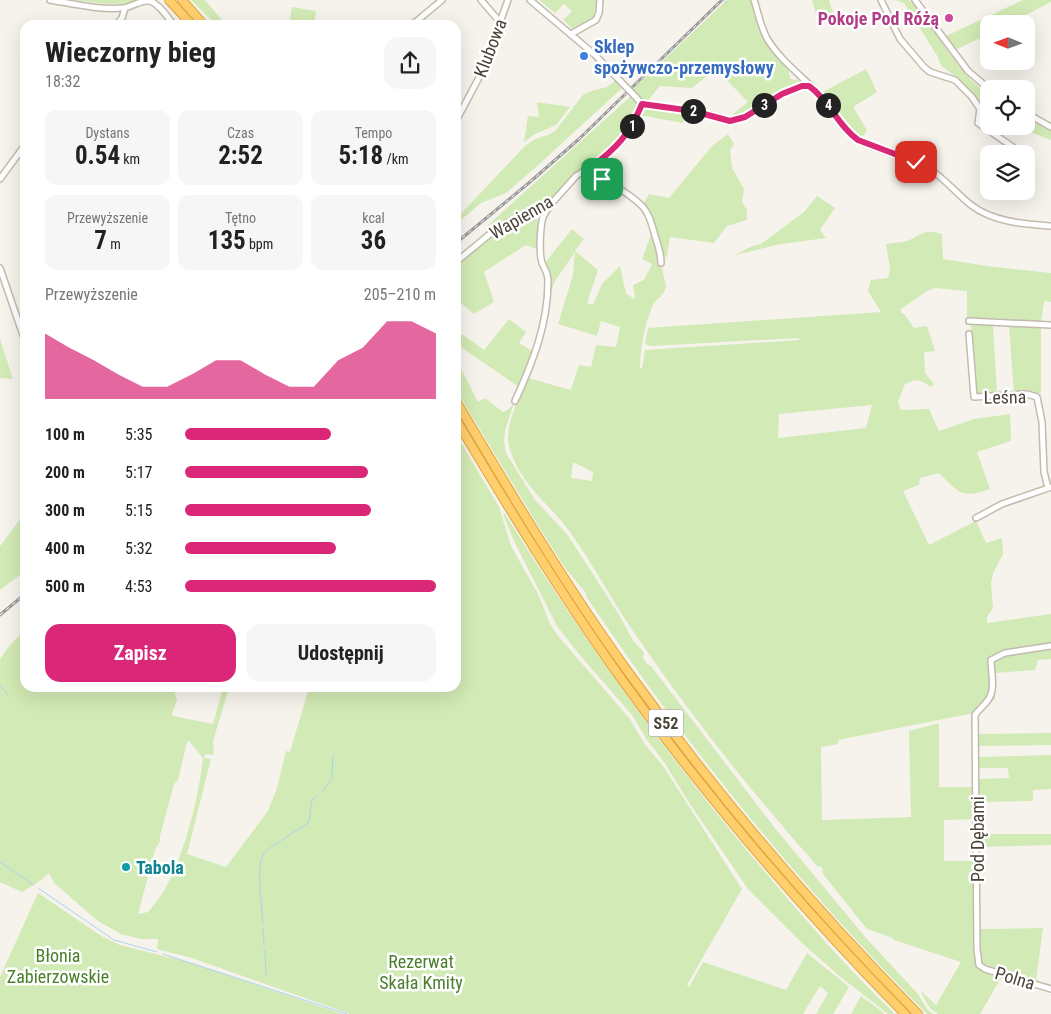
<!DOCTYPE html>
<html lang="pl">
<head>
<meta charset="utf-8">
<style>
	:root { --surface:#fff; --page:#f6f6f6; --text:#222; --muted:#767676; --accent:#db2777 }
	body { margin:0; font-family:"Roboto Condensed",sans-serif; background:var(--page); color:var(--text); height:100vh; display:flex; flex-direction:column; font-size:19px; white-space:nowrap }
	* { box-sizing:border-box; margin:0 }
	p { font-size:16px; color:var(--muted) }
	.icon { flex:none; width:28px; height:28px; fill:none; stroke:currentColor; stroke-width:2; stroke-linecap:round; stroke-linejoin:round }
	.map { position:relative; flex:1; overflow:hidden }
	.drawer { position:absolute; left:20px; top:20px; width:441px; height:672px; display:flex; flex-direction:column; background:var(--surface); border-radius:15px; box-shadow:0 5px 20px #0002 }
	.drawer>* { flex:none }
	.needle { width:32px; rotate:271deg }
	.tools { position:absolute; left:980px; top:15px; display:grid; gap:10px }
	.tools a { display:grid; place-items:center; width:55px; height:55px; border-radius:10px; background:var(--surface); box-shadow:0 5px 20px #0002; font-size:25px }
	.pin { position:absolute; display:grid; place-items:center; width:42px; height:42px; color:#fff; margin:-21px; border-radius:10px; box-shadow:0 2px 8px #0006 }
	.km { position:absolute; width:25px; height:25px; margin:-12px; border-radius:50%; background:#222; color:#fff; font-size:14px; line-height:25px; text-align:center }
	.round { display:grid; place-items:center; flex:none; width:52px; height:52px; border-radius:15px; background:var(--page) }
	.headline { display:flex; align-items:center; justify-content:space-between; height:85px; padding:0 25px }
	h1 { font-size:28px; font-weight:700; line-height:38px }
	.metrics { display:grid; grid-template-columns:repeat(3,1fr); gap:8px; height:85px; padding:5px 25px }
	.metrics div { display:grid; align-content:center; border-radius:12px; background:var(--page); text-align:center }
	.metrics b { font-size:25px; font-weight:700 }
	.metrics small { font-size:14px; font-weight:400 }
	.metrics p { font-size:14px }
	.chart { height:140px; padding:10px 25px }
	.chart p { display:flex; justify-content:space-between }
	.chart svg { width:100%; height:90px; margin-top:5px; fill:var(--accent); opacity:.7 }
	.primary-button { display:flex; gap:10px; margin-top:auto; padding:10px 25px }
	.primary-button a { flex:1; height:58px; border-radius:15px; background:var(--accent); color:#fff; font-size:20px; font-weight:700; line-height:58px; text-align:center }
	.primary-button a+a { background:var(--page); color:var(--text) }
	ul { padding:0 25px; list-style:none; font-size:16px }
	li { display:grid; grid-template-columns:80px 60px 1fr; align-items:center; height:38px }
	li i { height:12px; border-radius:6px; background:var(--accent) }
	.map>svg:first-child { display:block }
	.green { fill:#d2eab5; fill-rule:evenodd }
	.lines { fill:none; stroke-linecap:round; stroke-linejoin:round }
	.stream { stroke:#a9d4f2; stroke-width:1 }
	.minor-casing { stroke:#c2bbae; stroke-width:8 }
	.highway-casing { stroke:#e0a43c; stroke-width:10 }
	.minor { stroke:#fff; stroke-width:5 }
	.highway { stroke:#ffcf6e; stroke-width:8 }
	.rail-casing { stroke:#9a9a9a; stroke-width:3 }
	.rail { stroke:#fff; stroke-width:1; stroke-dasharray:4; stroke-linecap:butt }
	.minor-bridge-casing { stroke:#c2bbae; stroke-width:8; stroke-linecap:butt }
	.minor-bridge { stroke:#fff; stroke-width:5 }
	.route-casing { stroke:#fff; stroke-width:10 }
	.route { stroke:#db2777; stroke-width:6 }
	.hotel-dot { fill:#d1479c; stroke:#fff; stroke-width:2 }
	.shop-dot { fill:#3f7fe0; stroke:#fff; stroke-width:2 }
	.culture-dot { fill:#0f9aa8; stroke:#fff; stroke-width:2 }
	.labels { text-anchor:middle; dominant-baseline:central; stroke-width:5; stroke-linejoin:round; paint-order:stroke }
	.shield { fill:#fff; stroke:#817c74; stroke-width:1 }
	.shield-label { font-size:16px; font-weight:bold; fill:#4b4439 }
	.hotel-label { font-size:18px; font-weight:bold; fill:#b23c85; stroke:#fff; text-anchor:end }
	.shop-label { font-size:18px; font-weight:bold; fill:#366cbe; stroke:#fff; text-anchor:start }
	.street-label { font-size:18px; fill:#4b4439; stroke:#fff }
	.culture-label { font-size:18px; font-weight:bold; fill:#0d838f; stroke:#fff; text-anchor:start }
	.park-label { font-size:18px; fill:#4a7f2a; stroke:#fff }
</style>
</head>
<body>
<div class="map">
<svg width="1051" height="1014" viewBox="0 0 1051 1014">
	<rect width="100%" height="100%" fill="#f6f3ec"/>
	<g class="green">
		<polygon points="73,0 144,0 123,4 107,4"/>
		<polygon points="191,0 205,0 226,25 216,25"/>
		<polygon points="539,0 598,0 594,16 574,30 563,20 572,11 564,4 555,13"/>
		<path d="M727 0H753L763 33 789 68V75L791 79 800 81 799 85C774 94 754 113 728 118L748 102 716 69 692 88 660 86 646 103 632 90Z"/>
		<polygon points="812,0 829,0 835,19 819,24"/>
		<path d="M895 0H909C938 30 954 71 989 95V110L982 105 957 77 941 66 938 57 904 3Z"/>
		<polygon points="1023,0 1051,0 1051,2 1008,24 989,24 989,34 957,49 955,49 946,36"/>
		<polygon points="292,7 316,11 314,25 289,25"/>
		<polygon points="866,69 877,92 853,107 867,130 861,139 851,132 821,93"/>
		<polygon points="616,80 623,88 620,90 536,167 506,193 481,203 456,224 456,219 525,146 535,139 548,135 555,131 583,95 591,91 607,87"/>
		<polygon points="630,97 635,100 638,105 637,113 619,141 575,173 552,200 485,235 487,226"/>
		<polygon points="537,102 570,107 556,125 535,134 524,142 528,116 539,117"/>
		<polygon points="645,106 686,112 683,123 640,115 642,108"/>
		<polygon points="1026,117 1051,131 1051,140 1014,126 1026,126"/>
		<polygon points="728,134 734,144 730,150 732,168 744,189 742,202 747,210 747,220 727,226 714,243 670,237 667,256 663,258 643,205 649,194 669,198 712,146"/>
		<polygon points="817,196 835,208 820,230 826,238 781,244 735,255 750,247 761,244 804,212"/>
		<polygon points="533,214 536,219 541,221 539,250 526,245 484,272 494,302 474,314 456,299 456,265 482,242 511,222"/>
		<path d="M572 229 584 239 575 251 598 270 587 303 593 305 602 284 620 266 626 294 635 299 633 285 644 280 652 264 642 259 652 232 658 250 666 286C665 296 657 297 653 305 645 323 640 348 640 368H642L645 350 800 340 798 338 652 346 647 345 645 343 648 328 881 312 868 291 871 280 888 278 890 269 886 244C891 243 897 243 903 242 920 238 921 227 942 234L943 259 987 266 1051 273V302L1044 301 1041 323 967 319V291L935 288 927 291 901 309V313L904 314 914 328 927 326 935 351 924 352 925 373 934 384 931 387C919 379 918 378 905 384L898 402 901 410 929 409 939 431 974 419 1010 414 1011 441 977 452 990 489C962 499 959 493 939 473L920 478 919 485 903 491 929 545 976 521 986 543 1002 538 1003 554 993 573 991 583 993 608 987 617V623L1051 614V659L1038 660 1035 670 995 673V699L979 712 838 740V744L821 747 822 820 911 817 909 731 939 723V787H975V819L944 820V861H975V958L978 964 1002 976 980 1014H938L930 1008 921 993 922 992 936 1005 961 962 894 940 893 938 867 929 823 874 822 867 817 866C751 791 689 714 633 631 611 599 593 564 570 532 549 503 519 484 509 446 504 427 520 395 528 378L571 390 579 365 591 367 596 345 616 347 620 327 601 321 597 336 558 324 573 275 575 252 555 281 549 296 550 276 545 263ZM872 405 866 428 778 438 779 414ZM573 462 593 472 592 481 571 478Z"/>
		<polygon points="509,319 526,332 519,343 534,352 519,387 456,344 456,338 462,334 484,350"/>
		<polygon points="971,325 993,325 997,394 980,396 977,394 974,387"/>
		<polygon points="1009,326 1041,326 1041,393 1014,393"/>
		<polygon points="0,339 13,379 0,378"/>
		<path d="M456 359 478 402 485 398 503 412 508 410 514 403 505 430 504 441 506 453 535 500 567 534 618 613 634 642 644 652 643 658 647 664 651 666 774 827 866 938 918 994 927 1009 933 1014H927C800 886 686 746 586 596V593L565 568 539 527 456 390Z"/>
		<path d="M456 434 499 507 511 546 538 594 550 624 558 636 630 719 644 743 663 766 742 889 687 985 689 987 703 962 786 990 807 953 849 987 833 1014H816L828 993 820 986 803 1014H350L192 958 157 949 158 939H141L121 934 98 921 54 883 49 873 40 881 22 892 0 882V659L10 645 25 630V688H173L177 700 172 714 173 716 213 724 223 688H229L213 741 214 755 206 754 203 758 211 759 187 854 226 867 268 811 277 788 286 751 290 752 309 688H456ZM189 741 203 758C199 797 183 861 162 894 158 900 153 906 148 912L138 914 155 850 160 841V836L174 784 178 780 187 742Z"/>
		<polygon points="25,513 25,571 0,590 0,546"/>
		<path d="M503 514H505C583 639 669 759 765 872 806 921 849 970 895 1014H888L838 975 801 942 748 889 688 801 664 762 647 740 632 715 578 653 557 626 515 543Z"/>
		<polygon points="1051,733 1051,745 977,746 978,734"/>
		<polygon points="1051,755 1051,789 1033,790 1033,801 979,802 978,779 1009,778 1008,768 978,768 977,757"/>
		<polygon points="979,834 1051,834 1051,845 979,847"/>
		<polygon points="38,893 103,937 120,945 188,962 343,1014 0,1014 0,977"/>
		<polygon points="1043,928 1036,981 987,967 982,962 980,929"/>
		<polygon points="861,996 884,1013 883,1014 851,1014"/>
	</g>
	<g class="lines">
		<g class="stream">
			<polyline points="724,1 727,3"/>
			<polyline points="0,685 8,695"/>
			<polyline points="322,792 332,778 333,755"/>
			<polyline points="0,862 34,885"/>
			<polyline points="38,888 114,940 157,952"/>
			<path d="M263 924C262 909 256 867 263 855 268 847 298 830 307 824L309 821 312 800 318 795"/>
			<polyline points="263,928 264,945"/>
			<polyline points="265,950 266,976"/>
			<polyline points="163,954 347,1014"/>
		</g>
		<defs>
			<g id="minor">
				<path d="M50 0C74 4 99 10 123 8 132 7 140 0 149 1 158 2 168 18 174 25"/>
				<polyline points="481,0 500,22"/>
				<polyline points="530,0 595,55 625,86"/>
				<path d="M754 0C758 12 761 29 768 40 781 61 803 77 820 95 833 110 842 132 860 141 882 153 909 156 931 170 945 179 957 194 971 205 993 222 1024 224 1051 226"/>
				<polyline points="881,0 900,39 924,67 930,72 955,80 972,97 980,109 978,123 1023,154"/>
				<polyline points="915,0 968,71 989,89"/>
				<polyline points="116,25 122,18 125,8"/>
				<polyline points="412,25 442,0"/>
				<polyline points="571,34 596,20 599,13 600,0"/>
				<polyline points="632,93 642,104"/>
				<polyline points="642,104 693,111 730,121 745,117 782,94 802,86 809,86"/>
				<polyline points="1026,113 1051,127"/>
				<polyline points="456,121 483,70 508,0"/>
				<path d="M590 167C604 183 625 189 640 204 649 212 652 225 655 236 658 245 661 253 661 263"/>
				<polyline points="0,179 25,145"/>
				<polyline points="456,262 496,229 512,220 551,204 576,176 595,164 622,141 633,124 642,104"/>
				<polyline points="0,268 25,341"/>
				<polyline points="969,321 1051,325"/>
				<polyline points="969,334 974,397 1027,394 1037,397 1042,422 1044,472 1048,488"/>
				<path d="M515 401C533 362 548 324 548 281 548 273 545 270 542 263 539 254 540 227 543 217 545 213 548 208 551 204"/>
				<polyline points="976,518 1002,504 1051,487"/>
				<path d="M1051 646 1005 653 991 660C991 672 996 690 988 700 984 706 979 709 975 715L977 949 979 965 985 969 1051 989"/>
			</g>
			<g id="highway">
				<polyline points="169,0 192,25"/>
				<polyline points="182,0 204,25"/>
				<path d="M456 401C510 492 564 583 626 669 714 791 812 907 918 1014"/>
				<path d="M456 420C508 507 561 594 620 677 706 797 802 909 905 1014"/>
			</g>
		</defs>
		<use href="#minor" class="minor-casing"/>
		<use href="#highway" class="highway-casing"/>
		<use href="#minor" class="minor"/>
		<use href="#highway" class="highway"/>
		<defs>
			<g id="rail">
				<polyline points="456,243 530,182 579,139 722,0"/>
				<polyline points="0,615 25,594"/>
			</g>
		</defs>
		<use href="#rail" class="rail-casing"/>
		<use href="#rail" class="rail"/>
		<defs>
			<polyline id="minor-bridge" points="625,86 632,93"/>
		</defs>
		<use href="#minor-bridge" class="minor-bridge-casing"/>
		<use href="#minor-bridge" class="minor-bridge"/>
	</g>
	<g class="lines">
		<defs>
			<path id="route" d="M602 179 590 168C617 148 629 135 642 104L693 111 730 121 745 117 782 94 802 86H809C829 100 838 126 858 140L916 162"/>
		</defs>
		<use href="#route" class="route-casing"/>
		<use href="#route" class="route"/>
	</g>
	<circle class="hotel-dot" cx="949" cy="18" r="5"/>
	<circle class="shop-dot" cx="584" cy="56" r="5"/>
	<circle class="culture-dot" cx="126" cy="867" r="5"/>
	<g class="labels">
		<rect class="shield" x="648.5" y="709.5" width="35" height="27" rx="4"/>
		<g class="shield-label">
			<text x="666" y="723">S52</text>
		</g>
		<g class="hotel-label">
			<text x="939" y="18">Pokoje Pod Różą</text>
		</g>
		<g class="shop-label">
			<text x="594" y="46">Sklep<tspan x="594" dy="21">spożywczo-przemysłowy</tspan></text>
		</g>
		<g class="street-label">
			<text transform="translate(490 48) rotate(-69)">Klubowa</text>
			<text transform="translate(521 217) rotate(-30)">Wapienna</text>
			<text transform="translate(1005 397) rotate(-1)">Leśna</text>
			<text transform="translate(977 839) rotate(-90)">Pod Dębami</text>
			<text transform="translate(1015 978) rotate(17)">Polna</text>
		</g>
		<g class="culture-label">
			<text x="136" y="867">Tabola</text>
		</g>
		<g class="park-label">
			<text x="58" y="955">Błonia<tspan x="58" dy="21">Zabierzowskie</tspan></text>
			<text x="421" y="961">Rezerwat<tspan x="421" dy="21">Skała Kmity</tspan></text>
		</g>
	</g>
</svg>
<div class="tools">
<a><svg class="needle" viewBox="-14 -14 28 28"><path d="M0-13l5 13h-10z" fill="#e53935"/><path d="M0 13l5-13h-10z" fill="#767676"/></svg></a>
<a><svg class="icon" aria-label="locate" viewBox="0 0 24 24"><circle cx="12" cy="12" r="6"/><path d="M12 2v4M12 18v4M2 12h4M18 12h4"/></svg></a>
<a><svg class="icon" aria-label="layers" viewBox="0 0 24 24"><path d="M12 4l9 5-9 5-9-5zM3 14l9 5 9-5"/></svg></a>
</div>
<div class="pin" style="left:602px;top:179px;background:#1e9e55"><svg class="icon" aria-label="arrive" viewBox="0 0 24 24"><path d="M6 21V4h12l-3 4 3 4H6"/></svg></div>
<div class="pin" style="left:916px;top:162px;background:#d93025"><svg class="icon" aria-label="check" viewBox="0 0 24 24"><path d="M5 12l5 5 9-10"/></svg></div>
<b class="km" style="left:632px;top:126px">1</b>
<b class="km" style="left:693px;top:111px">2</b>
<b class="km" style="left:764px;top:105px">3</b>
<b class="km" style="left:828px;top:105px">4</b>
<section class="drawer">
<div class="headline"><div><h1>Wieczorny bieg</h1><p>18:32</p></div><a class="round"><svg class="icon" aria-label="share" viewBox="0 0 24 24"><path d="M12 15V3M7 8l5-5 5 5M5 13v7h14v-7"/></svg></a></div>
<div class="metrics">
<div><p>Dystans</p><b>0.54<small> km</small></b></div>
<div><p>Czas</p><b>2:52</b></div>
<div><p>Tempo</p><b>5:18<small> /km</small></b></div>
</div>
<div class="metrics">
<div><p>Przewyższenie</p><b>7<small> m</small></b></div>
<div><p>Tętno</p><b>135<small> bpm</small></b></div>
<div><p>kcal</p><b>36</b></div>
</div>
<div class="chart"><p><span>Przewyższenie</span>205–210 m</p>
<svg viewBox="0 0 160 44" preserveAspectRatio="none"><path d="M0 44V12L10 19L20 25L30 32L40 38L50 38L60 32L70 25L80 25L90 32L100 38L110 38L120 25L130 19L140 6L150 6L160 12V44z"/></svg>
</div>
<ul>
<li><b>100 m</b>5:35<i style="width:58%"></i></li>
<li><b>200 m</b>5:17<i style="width:73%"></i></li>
<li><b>300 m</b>5:15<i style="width:74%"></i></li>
<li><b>400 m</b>5:32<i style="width:60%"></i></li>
<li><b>500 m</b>4:53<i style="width:100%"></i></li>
</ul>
<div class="primary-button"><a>Zapisz</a><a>Udostępnij</a></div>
</section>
</div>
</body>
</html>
